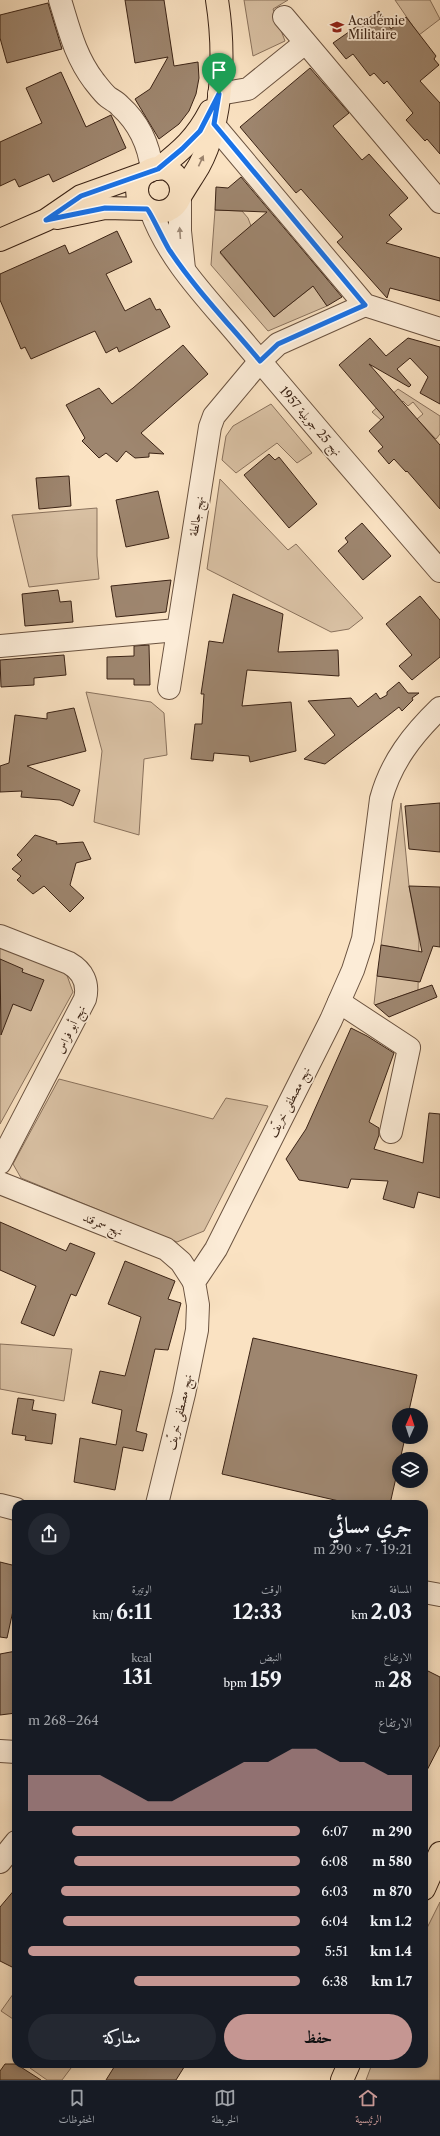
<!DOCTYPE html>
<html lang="ar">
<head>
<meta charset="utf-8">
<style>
	:root { --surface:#171b24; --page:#242831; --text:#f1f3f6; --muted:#9ea1a6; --line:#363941; --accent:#c59692 }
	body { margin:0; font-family:"Libre Caslon Text",Amiri,serif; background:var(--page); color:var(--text); direction:rtl; height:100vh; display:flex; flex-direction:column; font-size:15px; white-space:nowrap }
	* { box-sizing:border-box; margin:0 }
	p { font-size:13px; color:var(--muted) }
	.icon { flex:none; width:22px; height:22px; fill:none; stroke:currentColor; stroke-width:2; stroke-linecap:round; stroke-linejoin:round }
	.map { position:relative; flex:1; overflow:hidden; direction:ltr }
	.side { position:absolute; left:12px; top:1500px; width:416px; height:568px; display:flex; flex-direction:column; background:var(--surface); border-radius:12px; box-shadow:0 2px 10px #0003; direction:rtl }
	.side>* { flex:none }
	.needle { width:26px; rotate:3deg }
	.tools { position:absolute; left:392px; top:1408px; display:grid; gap:8px }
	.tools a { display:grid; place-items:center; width:36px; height:36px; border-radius:50%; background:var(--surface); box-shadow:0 2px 10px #0003; font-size:20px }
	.pin { position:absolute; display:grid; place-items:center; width:34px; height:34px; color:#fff; margin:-41px -17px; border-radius:50% 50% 50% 0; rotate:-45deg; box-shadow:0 0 4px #0007 }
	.pin .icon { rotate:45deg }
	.round { display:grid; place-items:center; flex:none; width:42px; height:42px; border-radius:21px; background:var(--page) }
	.summary { display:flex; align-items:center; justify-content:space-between; height:68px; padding:0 16px }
	h1 { font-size:22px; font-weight:800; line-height:30px }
	.metrics { display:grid; grid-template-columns:repeat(3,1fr); gap:6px; height:68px; padding:4px 16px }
	.metrics div { display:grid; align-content:center }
	.metrics b { font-size:20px; font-weight:800 }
	.metrics small { font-size:11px; font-weight:400 }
	.metrics p { font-size:11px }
	.chart { height:112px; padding:8px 16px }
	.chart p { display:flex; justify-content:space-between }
	.chart svg { width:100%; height:72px; margin-top:4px; fill:var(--accent); opacity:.7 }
	.button { display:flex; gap:8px; margin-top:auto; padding:8px 16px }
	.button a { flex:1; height:46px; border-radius:24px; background:var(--accent); color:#111; font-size:16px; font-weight:800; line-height:46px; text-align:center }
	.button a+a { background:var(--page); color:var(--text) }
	ul { padding:0 16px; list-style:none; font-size:13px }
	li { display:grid; grid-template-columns:64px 48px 1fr; align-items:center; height:30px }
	li i { height:10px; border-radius:5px; background:var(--accent) }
	.tabs { display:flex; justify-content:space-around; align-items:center; height:56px; border-top:1px solid var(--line); background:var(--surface); font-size:11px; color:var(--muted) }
	.tabs a { display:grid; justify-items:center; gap:2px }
	.tabs .on { color:var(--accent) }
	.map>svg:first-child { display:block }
	.green { fill:#dac2a5; stroke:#8a725d }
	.building { fill:#9e866f; stroke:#3b2315 }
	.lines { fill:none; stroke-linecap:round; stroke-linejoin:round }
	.minor-casing { stroke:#6b5340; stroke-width:24 }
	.major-casing { stroke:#3b2315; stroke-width:24 }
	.minor { stroke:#fcecd7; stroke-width:22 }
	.major { stroke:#fae2c2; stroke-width:22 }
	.oneway { fill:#9a826c }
	.oneway2 { fill:#9c8876 }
	.route-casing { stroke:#fff; stroke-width:8 }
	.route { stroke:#1a73e8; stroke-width:5 }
	.labels { text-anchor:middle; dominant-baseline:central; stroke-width:3.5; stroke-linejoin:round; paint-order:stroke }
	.poi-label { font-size:12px; fill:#3b2315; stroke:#fcecd7; text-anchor:start }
	.street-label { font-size:12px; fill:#3b2315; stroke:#fcecd7 }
</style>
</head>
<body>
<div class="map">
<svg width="440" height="2080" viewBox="0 0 440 2080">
	<rect width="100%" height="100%" fill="#fae2c2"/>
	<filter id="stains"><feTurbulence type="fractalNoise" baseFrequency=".005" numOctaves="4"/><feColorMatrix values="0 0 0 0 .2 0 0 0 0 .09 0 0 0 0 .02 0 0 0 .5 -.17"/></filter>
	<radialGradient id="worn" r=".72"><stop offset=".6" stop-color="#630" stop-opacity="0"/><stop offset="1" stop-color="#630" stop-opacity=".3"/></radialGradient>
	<g class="green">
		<polygon points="244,0 288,0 273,9 285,41 253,56"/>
		<polygon points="395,0 430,0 440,19 419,35"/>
		<polygon points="215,210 242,211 248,218 251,226 220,253 274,317 312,287 310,259 328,280 316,289 327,306 268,331 211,265"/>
		<polygon points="398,389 440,416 440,434 436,439 417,419 423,414 413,402 408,406 403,401 381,420 372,412"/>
		<polygon points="271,404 312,453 297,463 277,443 236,473 222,460 226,436 233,426"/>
		<polygon points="220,479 288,550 296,544 363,618 349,629 331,632 207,569"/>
		<polygon points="97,508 97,556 99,579 29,587 12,515"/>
		<polygon points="86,692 151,702 164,713 167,755 144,759 139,835 94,822 102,751"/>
		<polygon points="401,803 409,886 419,940 418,990 375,1005 374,1004 377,976 394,978 399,948 381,945"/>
		<polygon points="0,945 65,970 73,992 0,1124"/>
		<polygon points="59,1079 213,1119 226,1098 268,1106 204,1231 177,1242 21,1178 13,1164"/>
		<polygon points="0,1344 72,1349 64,1401 0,1389"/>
		<polygon points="440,1902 440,2080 366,2080 372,2064 424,2064 424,1934"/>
		<polygon points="16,1990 16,2021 1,2011"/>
		<polygon points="32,2064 74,2064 62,2080 47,2080 30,2068"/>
	</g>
	<g class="building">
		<polygon points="125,0 164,0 174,66 198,62 199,78 196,94 189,111 179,124 159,139 135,99 150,89 168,57 135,63"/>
		<polygon points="48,3 62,49 7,63 0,38 0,15"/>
		<polygon points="379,11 391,29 406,17 436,56 434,59 439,65 420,81 440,103 440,154 427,139 425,141 406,120 413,113 387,81 384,84 374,73 370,76 353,54 346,59 333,43"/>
		<polygon points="310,68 349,113 333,126 362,160 369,154 408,198 389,215 402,229 386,243 440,258 440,301 390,288 387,298 337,242 343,237 301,189 296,193 240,127"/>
		<polygon points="61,72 86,127 111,115 126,148 53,182 49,174 19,187 15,179 0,186 0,142 42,123 26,88"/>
		<polygon points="241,177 301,248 342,297 327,306 313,286 274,317 220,252 267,212 215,210 216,187 228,188"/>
		<polygon points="117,231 132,262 106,274 125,311 150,298 156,310 160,309 170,327 119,352 117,347 106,353 95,331 31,359 25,347 21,349 0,300 0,274 65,245 69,254"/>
		<polygon points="370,338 386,356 408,338 440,347 440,404 420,393 428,377 410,358 397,369 411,385 409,387 369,364 440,445 440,509 407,471 406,472 394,459 389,464 378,451 383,447 369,431 384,417 339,365"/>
		<polygon points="183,345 208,374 141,433 164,454 149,453 149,457 135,458 126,451 117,462 106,453 99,458 82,441 85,438 66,405 99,388 112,404 133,388"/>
		<polygon points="269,454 275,460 279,457 317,504 289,528 244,475"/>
		<polygon points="69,476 71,506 39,509 36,478"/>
		<polygon points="158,491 169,538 126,547 116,500"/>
		<polygon points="362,523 391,556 363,580 338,551 348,542 345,538"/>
		<polygon points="171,580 166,612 116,617 111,586"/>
		<polygon points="58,590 60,602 71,601 73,622 25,626 22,594"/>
		<polygon points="233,594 283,614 278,652 338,650 339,676 247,670 242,706 291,702 296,751 250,762 249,756 214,753 213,761 191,759 195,724 202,724 204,694 201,694 209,641 223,643"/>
		<polygon points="420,596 440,620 440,657 412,680 399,666 412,655 386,624"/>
		<polygon points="149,645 150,685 134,685 134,679 107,679 107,657 134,656 134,646"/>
		<polygon points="64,655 66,675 34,678 34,685 1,687 0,660"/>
		<polygon points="399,682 408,693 419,693 412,698 413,700 402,711 399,707 325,764 304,759 335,735 308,701 351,698 358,707 376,693 380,699 387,695 387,692"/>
		<polygon points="74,708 86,751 27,766 80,790 73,806 60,800 21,797 22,791 0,792 0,766 9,763 15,715 47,719 47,713"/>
		<polygon points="440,803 440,852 409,849 405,806"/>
		<polygon points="35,835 57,842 56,844 83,842 91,859 76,863 70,885 84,898 70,912 44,886 33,894 17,880 21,876 12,869 22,860 17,855"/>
		<polygon points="409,886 440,887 440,947 433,946 420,982 377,976 381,945 422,952"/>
		<polygon points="0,959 23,969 22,972 44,980 31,1011 13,1004 1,1035"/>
		<polygon points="432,985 437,997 389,1017 375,1005"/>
		<polygon points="351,1028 367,1036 394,1053 369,1122 379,1128 379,1135 374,1149 423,1163 429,1113 440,1114 440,1198 418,1192 414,1208 383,1199 388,1181 351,1179 348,1188 299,1180 286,1159 306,1129"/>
		<polygon points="0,1222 66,1251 70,1243 95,1253 76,1296 71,1294 54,1336 21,1323 36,1286 0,1270"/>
		<polygon points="125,1261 175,1281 168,1299 181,1303 168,1350 155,1349 136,1431 147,1434 143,1451 123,1447 115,1490 74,1482 80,1438 116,1445 122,1410 92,1403 100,1371 125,1376 141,1317 108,1304"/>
		<polygon points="253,1338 417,1375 408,1415 399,1415 399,1437 405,1438 390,1504 352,1504 222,1474"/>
		<polygon points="18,1398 34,1400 32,1410 56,1414 52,1444 25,1440 26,1436 12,1434"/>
		<polygon points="0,1562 16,1566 16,1597 7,1638 0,1637"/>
		<polygon points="16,1651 16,1713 0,1715 0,1654"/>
		<polygon points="424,1669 440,1677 440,1745 424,1776"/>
		<polygon points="16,1888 16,1969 0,1961 0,1907"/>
		<polygon points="5,2064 16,2064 41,2080 0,2080 0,2071"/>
		<polygon points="116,2064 186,2064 176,2080 106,2080"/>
	</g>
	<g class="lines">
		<defs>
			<g id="minor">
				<path d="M60 0C69 29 75 56 94 81 98 86 103 93 108 97 112 100 117 102 120 106 139 123 149 145 152 170"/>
				<polyline points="284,17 440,202"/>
				<polyline points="219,94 248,89 305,43"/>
				<polyline points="213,124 365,305 440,329"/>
				<polyline points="180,197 180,231 184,269"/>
				<path d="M151 211C169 261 209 300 243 341 308 418 374 495 440 571"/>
				<polyline points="0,646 177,630"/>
				<polyline points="169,688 210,427 214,416 260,361 278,344 365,305"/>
				<path d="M0 936 69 963C83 971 89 983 85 999L0 1163"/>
				<polyline points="339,1002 409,1048 391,1132"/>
				<polyline points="0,1183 166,1249 181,1262 194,1282"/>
				<path d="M157 1504 184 1394 197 1330 198 1305 194 1282 216 1249 331 1020 353 970 363 939 381 799C391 762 413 734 440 708"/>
				<polyline points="0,1505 16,1509"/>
				<polyline points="424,1592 440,1595"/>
				<polyline points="0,1751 16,1752"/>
				<polyline points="0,1862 16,1842"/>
			</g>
			<g id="major">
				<circle cx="159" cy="190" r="22"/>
				<path d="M158 169C182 150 196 138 210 111"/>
				<path d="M181 195C187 185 193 176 199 166 224 120 225 50 217 0"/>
				<polyline points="57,218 105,208 147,209"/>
				<polyline points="0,240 46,220 81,196 148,172"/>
				<polyline points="424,1889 440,1853"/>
				<polyline points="342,2080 349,2064"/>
			</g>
		</defs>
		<use href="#minor" class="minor-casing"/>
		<use href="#major" class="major-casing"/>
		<use href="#minor" class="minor"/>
		<use href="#major" class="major"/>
	</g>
	<defs><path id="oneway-solid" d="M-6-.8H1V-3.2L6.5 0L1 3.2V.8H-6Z"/></defs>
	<use class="oneway" href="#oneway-solid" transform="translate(201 161) rotate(-65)"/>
	<use class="oneway2" href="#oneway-solid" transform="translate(180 233) rotate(-94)"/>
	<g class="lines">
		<defs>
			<path id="route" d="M219 94 214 124 365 305 278 344 260 361C230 325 196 290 170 251 165 244 150 211 147 209L105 208 46 220 81 196 158 169 182 149 200 131Z"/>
		</defs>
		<use href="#route" class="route-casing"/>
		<use href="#route" class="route"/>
	</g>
	<defs>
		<symbol id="university-bare" viewBox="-9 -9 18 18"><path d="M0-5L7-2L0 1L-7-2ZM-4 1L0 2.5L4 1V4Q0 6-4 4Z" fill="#8f2418" stroke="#fcecd7" stroke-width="2.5" paint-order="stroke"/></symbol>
	</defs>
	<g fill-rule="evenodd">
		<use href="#university-bare" x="327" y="17" width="20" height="20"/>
	</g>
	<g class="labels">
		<g class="poi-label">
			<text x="348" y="20">Académie<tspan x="348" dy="14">Militaire</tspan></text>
		</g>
		<g class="street-label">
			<text transform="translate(311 421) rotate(49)">نهج 25 جويلية 1957</text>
			<text transform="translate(196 516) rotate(-81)">نهج جالطة</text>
			<text transform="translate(70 1029) rotate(-63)">نهج أبو فراس</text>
			<text transform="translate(289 1102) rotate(-63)">نهج مصطفى خريّف</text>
			<text transform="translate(103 1224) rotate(22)">نهج سمرقند</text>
			<text transform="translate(179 1412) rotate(-77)">نهج مصطفى خريّف</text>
		</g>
	</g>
	<rect width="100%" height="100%" filter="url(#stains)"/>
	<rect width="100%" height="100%" fill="url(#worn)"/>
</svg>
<div class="tools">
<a><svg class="needle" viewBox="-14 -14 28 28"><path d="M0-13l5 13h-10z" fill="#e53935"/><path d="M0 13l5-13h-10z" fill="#9ea1a6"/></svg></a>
<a><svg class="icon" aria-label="layers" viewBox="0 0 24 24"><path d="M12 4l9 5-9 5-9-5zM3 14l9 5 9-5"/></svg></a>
</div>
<div class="pin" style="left:219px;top:94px;background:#1e9e55"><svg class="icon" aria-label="arrive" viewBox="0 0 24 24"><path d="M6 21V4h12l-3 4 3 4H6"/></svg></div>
<section class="side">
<div class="summary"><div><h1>جري مسائي</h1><p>19:21 · 7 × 290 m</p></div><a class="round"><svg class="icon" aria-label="share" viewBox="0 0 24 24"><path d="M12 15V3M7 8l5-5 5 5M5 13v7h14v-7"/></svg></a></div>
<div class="metrics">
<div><p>المسافة</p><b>2.03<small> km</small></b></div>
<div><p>الوقت</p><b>12:33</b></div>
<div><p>الوتيرة</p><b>6:11<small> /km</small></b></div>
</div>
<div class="metrics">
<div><p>الارتفاع</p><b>28<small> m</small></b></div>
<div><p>النبض</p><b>159<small> bpm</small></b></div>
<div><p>kcal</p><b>131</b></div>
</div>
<div class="chart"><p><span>الارتفاع</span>264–268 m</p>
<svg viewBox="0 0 160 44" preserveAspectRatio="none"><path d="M0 44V22L10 22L20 22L30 22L40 30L50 38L60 38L70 30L80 22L90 14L100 14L110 6L120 6L130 14L140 14L150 22L160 22V44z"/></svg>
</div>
<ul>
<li><b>290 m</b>6:07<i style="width:84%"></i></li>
<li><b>580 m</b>6:08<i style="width:83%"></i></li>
<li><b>870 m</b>6:03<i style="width:88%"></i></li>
<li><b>1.2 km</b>6:04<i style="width:87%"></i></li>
<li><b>1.4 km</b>5:51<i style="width:100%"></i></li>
<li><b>1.7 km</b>6:38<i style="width:61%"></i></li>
</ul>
<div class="button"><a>حفظ</a><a>مشاركة</a></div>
</section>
</div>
<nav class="tabs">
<a class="on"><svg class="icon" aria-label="home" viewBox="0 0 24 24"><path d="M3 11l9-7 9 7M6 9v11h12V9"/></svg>الرئيسية</a>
<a><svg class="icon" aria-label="map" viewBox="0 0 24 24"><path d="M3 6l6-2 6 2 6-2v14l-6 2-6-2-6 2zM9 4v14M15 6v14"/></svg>الخريطة</a>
<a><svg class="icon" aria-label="saved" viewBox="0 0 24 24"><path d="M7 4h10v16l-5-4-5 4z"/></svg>المحفوظات</a>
</nav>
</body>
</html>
